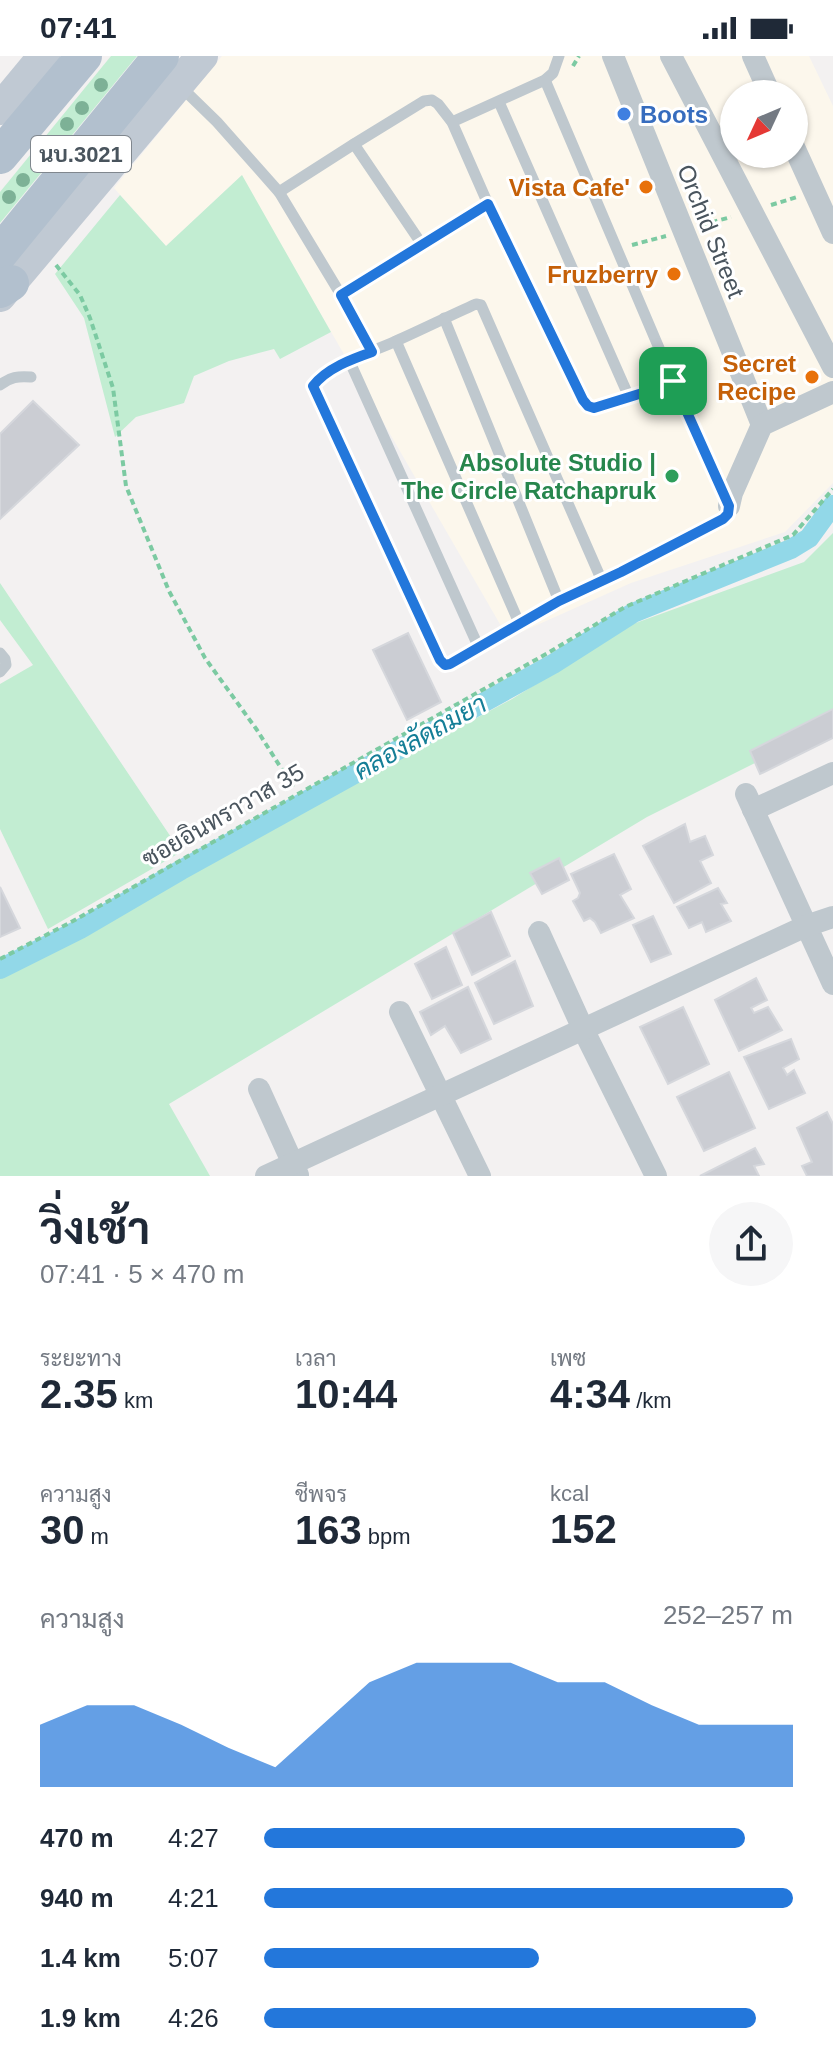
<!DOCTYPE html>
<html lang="th">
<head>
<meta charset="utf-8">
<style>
	:root { --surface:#fff; --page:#f6f6f7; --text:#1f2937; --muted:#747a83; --accent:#2377db }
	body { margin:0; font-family:Helvetica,Sarabun,sans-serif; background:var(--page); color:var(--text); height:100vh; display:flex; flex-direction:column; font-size:30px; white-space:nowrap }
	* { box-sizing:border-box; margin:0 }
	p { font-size:26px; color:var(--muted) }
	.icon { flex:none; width:44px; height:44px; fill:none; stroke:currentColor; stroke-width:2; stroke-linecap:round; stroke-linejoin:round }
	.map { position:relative; height:1120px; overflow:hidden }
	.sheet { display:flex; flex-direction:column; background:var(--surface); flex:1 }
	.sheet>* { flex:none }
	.needle { width:52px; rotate:226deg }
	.buttons { position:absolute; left:720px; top:24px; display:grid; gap:16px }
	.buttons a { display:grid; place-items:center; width:88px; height:88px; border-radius:50%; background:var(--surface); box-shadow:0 2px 6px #0004; font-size:40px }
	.pin { position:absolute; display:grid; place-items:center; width:68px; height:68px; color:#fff; margin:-34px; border-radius:16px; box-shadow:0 4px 12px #0006 }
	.round { display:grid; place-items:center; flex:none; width:84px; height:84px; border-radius:42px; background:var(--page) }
	.summary { display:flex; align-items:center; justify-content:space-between; height:136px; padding:0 40px }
	h1 { font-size:44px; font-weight:700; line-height:60px }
	.metrics { display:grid; grid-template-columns:repeat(3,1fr); gap:12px; height:136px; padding:8px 40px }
	.metrics div { display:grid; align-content:center }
	.metrics b { font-size:40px; font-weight:700 }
	.metrics small { font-size:22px; font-weight:400 }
	.metrics p { font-size:22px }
	.chart { height:224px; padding:16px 40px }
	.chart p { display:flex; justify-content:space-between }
	.chart svg { width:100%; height:144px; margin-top:8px; fill:var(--accent); opacity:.7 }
	ul { padding:0 40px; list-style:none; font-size:26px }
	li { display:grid; grid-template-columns:128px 96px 1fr; align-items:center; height:60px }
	li i { height:20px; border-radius:10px; background:var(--accent) }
	.status { display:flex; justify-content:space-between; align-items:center; height:56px; padding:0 40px; background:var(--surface); direction:ltr }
	.status svg { height:22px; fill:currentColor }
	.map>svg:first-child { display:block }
	.commercial { fill:#fcf7ec; fill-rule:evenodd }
	.green { fill:#c2edd2 }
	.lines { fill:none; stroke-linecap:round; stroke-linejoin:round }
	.canal { stroke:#92d8e8; stroke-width:20 }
	.building { fill:#cbcdd3; stroke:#d5d7dc; stroke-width:2 }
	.path { stroke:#7ccaa2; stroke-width:4; stroke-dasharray:6 4; stroke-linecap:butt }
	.lane { stroke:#bfc8ce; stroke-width:11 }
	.street { stroke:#bfc8ce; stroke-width:22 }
	.secondary { stroke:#c0c9d3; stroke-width:32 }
	.primary { stroke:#b2c0ce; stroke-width:36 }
	.tree { fill:#7db196 }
	.route-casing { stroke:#fff; stroke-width:16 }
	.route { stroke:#2377db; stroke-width:10 }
	.shop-dot { fill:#3f7fe0; stroke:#fff; stroke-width:3 }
	.food-dot { fill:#e8710a; stroke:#fff; stroke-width:3 }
	.leisure-dot { fill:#2e9e5b; stroke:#fff; stroke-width:3 }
	.labels { text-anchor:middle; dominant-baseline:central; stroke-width:6; stroke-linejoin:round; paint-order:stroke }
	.shield { fill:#fff; stroke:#80878e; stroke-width:2 }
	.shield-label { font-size:22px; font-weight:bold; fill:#49545d }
	.shop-label { font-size:24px; font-weight:bold; fill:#366cbe; stroke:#fff; text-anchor:start }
	.food-label { font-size:24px; font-weight:bold; fill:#c56008; stroke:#fff; text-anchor:end }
	.street-label { font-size:24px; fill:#49545d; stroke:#fff }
	.leisure-label { font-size:24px; font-weight:bold; fill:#27864d; stroke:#fff; text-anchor:end }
	.water-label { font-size:26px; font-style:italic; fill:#147e97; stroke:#fff }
</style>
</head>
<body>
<div class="status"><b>07:41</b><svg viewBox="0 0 49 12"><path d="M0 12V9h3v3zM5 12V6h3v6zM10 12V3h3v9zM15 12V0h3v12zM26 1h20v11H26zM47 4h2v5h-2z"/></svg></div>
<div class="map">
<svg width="833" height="1120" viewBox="0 0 833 1120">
	<rect width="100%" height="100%" fill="#f3f1f1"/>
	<path class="commercial" d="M222 0H809L833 50V427L785 476 631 527 508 582 241 120 166 190 114 132ZM734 38H794V98H734Z"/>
	<g class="green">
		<polygon points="111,0 137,0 0,167 0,136"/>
		<polygon points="242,119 331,276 280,303 274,293 229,305 194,320 184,347 136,361 115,381 84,262 55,218 120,139 166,190"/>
		<polygon points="833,477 833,668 647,761 169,1048 210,1120 0,1120 0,918 88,876 196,812 512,643 633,568 804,506"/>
		<polygon points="0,527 181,796 48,873 0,773 0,628 33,609 0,564"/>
	</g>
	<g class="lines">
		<polyline class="canal" points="0,913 80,873 181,814 553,608 633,557 791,493 809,482 833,449"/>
	</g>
	<g class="building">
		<polygon points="33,345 79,389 0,463 0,378"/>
		<polygon points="408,577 441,646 407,664 373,594"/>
		<polygon points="833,653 833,682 760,718 750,695"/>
		<polygon points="685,768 690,786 705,780 713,799 700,805 711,827 674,847 643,790"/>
		<polygon points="614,798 631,833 620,839 634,862 601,877 595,866 590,862 584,865 573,845 578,842 580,837 571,818"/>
		<polygon points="559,802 569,824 542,838 530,817"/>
		<polygon points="0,831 20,872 0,881"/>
		<polygon points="718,832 727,847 721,848 731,865 706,876 702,866 689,872 677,851"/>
		<polygon points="491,856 510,900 472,919 453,877"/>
		<polygon points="653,860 671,898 651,906 633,869"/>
		<polygon points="446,891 462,929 432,943 415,908"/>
		<polygon points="515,905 533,950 494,968 475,927"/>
		<polygon points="756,922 767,944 751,952 754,957 768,951 782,974 739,995 715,944"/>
		<polygon points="468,931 491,983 461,997 445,970 431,979 420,956"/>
		<polygon points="683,951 709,1008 668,1028 640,971"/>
		<polygon points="791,983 799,1003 783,1012 787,1019 794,1014 805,1037 769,1053 744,1001"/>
		<polygon points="729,1016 755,1072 704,1095 677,1041"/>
		<polygon points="827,1056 833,1068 833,1120 807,1120 802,1110 812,1106 797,1072"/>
		<polygon points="755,1092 764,1108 754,1110 759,1120 700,1120"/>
	</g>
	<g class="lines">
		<g class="path">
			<polyline points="573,10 579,0"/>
			<polyline points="771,149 797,141"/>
			<polyline points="702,169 731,161"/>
			<polyline points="632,189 666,180"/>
			<polyline points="56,209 80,239 90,262 113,332 126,430 169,535 205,602 257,674 293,731"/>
			<polyline points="0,903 73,865 546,598 625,551 793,479 833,433"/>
		</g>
		<g class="lane">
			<polyline points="179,29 217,66 279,136 341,239 488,148"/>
			<polyline points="499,46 629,341 673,325"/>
			<polyline points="452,66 545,24 553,17 559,0"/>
			<polyline points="354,88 423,190"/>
			<polyline points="279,136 354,88 424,45 432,44 438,48 452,66 488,148 583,344 588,350 594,352 629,341"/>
			<polyline points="341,239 372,296"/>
			<polyline points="444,262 559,545"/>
			<polyline points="396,285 520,569"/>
			<polyline points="349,304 479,592 559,545 621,516 723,463 728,458 729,450 673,325 545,24"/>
			<path d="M0 329C10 321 18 320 31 321"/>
			<path d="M479 592 450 608 445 609 440 604 314 334 313 330C332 305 369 298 396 285 423 273 449 260 476 248L481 249 602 525"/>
			<polyline points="0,597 5,603 6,609 0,616"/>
		</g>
		<g class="street">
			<polyline points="613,0 762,369"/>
			<polyline points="671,0 833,311"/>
			<polyline points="753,0 770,38"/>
			<polyline points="794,91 833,177"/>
			<polyline points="729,450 732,437 762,369 833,336"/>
			<polyline points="746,738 833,928"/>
			<polyline points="753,754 833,717"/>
			<polyline points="539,876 583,973 656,1120"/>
			<polyline points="400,956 480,1120"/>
			<polyline points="259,1033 298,1119"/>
			<polyline points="266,1120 806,870 833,861"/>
		</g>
		<g class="secondary">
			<polyline points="0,53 44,0"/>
			<polyline points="0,240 202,0"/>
		</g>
		<g class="primary">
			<polyline points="0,100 84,0"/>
			<polyline points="0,197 161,0"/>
			<polyline points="0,234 11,227"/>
		</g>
	</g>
	<g class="tree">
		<circle cx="101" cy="29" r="7"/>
		<circle cx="82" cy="52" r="7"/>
		<circle cx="67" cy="68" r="7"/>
		<circle cx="42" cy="102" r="7"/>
		<circle cx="23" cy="124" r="7"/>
		<circle cx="9" cy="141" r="7"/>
	</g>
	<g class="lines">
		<defs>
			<path id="route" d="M488 148 583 344 588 350 594 352 652 334 673 325 729 450 728 458 723 463 621 516 559 545 450 608 445 609 440 604 313 330C327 312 352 303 372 296L341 239Z"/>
		</defs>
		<use href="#route" class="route-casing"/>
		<use href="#route" class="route"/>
	</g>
	<circle class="shop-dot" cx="624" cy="58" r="8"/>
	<g class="food-dot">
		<circle cx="646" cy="131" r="8"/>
		<circle cx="674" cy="218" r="8"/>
		<circle cx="812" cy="321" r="8"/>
	</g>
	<circle class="leisure-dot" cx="672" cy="420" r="8"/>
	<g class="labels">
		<rect class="shield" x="31" y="80" width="100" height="36" rx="6"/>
		<g class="shield-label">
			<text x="81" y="98">นบ.3021</text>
		</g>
		<g class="shop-label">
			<text x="640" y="58">Boots</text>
		</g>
		<g class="food-label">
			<text x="630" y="131">Vista Cafe'</text>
			<text x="658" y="218">Fruzberry</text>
			<text x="796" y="307">Secret<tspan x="796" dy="28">Recipe</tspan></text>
		</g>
		<g class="street-label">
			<text transform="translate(711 175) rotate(68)">Orchid Street</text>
			<text transform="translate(223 759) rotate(-30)">ซอยอินทราวาส 35</text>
		</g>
		<g class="leisure-label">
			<text x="656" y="406">Absolute Studio |<tspan x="656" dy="28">The Circle Ratchapruk</tspan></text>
		</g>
		<g class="water-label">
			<text transform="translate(420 681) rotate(-29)">คลองลัดถมยา</text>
		</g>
	</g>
</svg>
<div class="buttons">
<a><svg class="needle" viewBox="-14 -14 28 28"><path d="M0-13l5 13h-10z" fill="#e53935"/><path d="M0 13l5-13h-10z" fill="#747a83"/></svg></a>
</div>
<div class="pin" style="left:673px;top:325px;background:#1e9e55"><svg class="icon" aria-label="arrive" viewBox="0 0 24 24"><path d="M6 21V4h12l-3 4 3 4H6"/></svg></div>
</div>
<section class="sheet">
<div class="summary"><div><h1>วิ่งเช้า</h1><p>07:41 · 5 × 470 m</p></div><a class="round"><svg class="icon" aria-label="share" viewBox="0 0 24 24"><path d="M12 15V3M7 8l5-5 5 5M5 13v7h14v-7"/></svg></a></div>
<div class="metrics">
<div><p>ระยะทาง</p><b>2.35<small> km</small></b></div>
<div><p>เวลา</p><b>10:44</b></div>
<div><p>เพซ</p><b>4:34<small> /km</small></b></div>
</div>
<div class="metrics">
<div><p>ความสูง</p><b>30<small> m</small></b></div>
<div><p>ชีพจร</p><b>163<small> bpm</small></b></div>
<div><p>kcal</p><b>152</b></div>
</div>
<div class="chart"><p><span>ความสูง</span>252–257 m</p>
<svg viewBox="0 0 160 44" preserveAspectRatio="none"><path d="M0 44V25L10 19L20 19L30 25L40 32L50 38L60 25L70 12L80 6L90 6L100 6L110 12L120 12L130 19L140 25L150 25L160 25V44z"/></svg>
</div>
<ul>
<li><b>470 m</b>4:27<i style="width:91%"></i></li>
<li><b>940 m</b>4:21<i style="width:100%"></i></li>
<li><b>1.4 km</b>5:07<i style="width:52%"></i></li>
<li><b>1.9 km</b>4:26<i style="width:93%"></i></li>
</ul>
</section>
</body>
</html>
